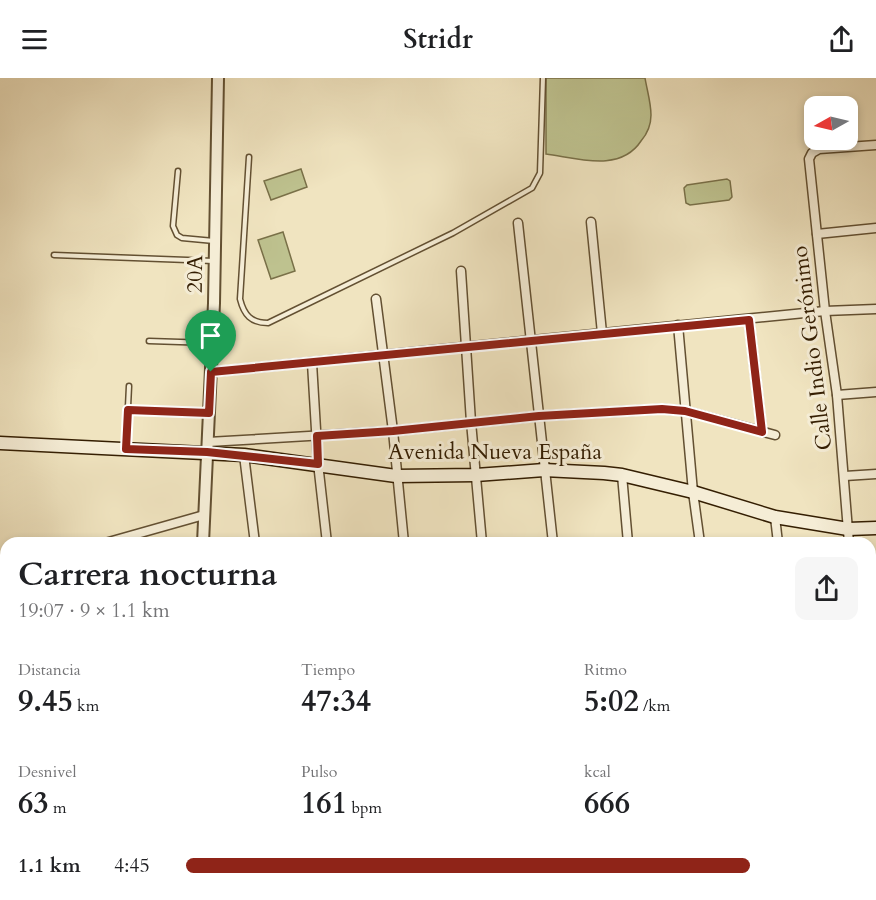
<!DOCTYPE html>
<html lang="es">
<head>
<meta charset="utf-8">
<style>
	:root { --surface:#fff; --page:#f6f6f6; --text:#202124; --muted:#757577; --accent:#8f2418 }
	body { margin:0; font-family:Cardo,serif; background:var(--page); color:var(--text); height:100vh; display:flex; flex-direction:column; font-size:22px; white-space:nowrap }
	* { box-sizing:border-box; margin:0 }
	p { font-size:20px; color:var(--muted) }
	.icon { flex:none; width:33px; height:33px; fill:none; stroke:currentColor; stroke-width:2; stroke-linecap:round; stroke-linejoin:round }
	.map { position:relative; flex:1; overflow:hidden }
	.sheet { position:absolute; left:0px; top:459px; width:876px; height:363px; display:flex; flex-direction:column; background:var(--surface); border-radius:18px 18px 0 0; box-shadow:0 3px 9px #0003 }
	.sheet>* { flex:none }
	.needle { width:39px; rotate:262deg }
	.tools { position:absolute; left:804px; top:18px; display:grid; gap:12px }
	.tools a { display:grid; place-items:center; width:54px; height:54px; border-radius:12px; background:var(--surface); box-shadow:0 3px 9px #0003; font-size:30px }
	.pin { position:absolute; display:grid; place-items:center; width:51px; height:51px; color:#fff; margin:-62px -26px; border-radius:50% 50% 50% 0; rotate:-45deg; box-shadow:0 0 6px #0007 }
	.pin .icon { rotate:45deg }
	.round { display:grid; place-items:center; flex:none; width:63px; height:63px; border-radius:12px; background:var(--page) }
	.head { display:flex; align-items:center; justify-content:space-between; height:102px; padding:0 18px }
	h1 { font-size:33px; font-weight:800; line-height:45px }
	.metrics { display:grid; grid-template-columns:repeat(3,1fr); gap:9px; height:102px; padding:6px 18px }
	.metrics div { display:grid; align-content:center }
	.metrics b { font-size:30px; font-weight:800 }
	.metrics small { font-size:16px; font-weight:400 }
	.metrics p { font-size:16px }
	ul { padding:0 18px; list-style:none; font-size:20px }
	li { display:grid; grid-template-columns:96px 72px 1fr; align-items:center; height:45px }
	li i { height:15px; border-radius:8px; background:var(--accent) }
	header { display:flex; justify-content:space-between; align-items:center; height:78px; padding:0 18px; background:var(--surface); font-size:27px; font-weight:800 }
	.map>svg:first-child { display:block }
	.pitch { fill:#bec28f; stroke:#797048; stroke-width:1.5 }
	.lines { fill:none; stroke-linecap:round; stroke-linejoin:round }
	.service-casing { stroke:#635032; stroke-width:7 }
	.minor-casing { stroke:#635032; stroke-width:11 }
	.tertiary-casing { stroke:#635032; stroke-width:14 }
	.secondary-casing { stroke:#341e02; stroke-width:15 }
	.service { stroke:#f5edd6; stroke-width:4 }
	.minor { stroke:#f5edd6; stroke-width:8 }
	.tertiary { stroke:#f5edd6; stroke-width:10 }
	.secondary { stroke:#f5edd6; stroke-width:12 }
	.route-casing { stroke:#fff; stroke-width:12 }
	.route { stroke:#8f2418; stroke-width:8 }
	.labels { text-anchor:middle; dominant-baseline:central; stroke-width:6; stroke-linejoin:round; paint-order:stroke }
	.street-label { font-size:22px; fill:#341e02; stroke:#f5edd6 }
</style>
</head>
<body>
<header><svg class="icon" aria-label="menu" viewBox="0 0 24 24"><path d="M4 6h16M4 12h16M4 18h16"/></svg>Stridr<svg class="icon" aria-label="share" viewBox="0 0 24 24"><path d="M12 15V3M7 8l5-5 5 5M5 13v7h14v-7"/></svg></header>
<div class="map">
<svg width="876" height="822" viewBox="0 0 876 822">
	<rect width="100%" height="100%" fill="#f0e4c0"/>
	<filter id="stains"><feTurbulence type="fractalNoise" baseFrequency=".00333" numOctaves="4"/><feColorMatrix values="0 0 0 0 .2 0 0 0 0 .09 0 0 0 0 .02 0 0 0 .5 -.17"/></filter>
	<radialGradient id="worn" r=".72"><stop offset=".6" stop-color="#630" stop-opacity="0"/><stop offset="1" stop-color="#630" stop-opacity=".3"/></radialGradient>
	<g class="pitch">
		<path d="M546 0H645C647 12 651 25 651 37 651 47 647 56 641 63 620 95 577 80 546 76Z"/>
		<polygon points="301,91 307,109 271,122 264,103"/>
		<polygon points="727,101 730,103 732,119 729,122 690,127 686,125 684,110 687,107"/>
		<polygon points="283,154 295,193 271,201 258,162"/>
	</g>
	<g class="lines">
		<defs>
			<g id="service">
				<path d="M249 79 240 221C244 237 251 245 268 245L453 155 532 110 540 95 543 0"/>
				<polyline points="178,93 173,148 177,157 182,160 214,163"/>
				<polyline points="54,177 214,183"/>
				<polyline points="149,263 211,265"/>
				<polyline points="128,332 208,335"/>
				<polyline points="126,370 129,308"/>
			</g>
			<g id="minor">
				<polyline points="591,144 602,255"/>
				<polyline points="518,145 553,465"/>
				<polyline points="817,156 876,150"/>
				<polyline points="461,193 471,344 482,465"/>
				<polyline points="376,221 393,353 404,465"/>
				<polyline points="749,242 762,354"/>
				<polyline points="678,247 693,414 700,465"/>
				<polyline points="312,285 318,385 327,465"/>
				<polyline points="211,294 825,233 876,231"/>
				<polyline points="837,317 876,314"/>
				<polyline points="208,364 393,353 539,338 662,331 685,333 775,357"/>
				<polyline points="244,377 255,465"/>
				<polyline points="622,397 628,465"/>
				<polyline points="845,398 876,396"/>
				<polyline points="775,439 778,465"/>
				<polyline points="105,465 204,437"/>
				<polyline points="849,465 837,317 825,233 809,81 812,75 819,71 876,67"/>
				<polyline points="0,495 6,493"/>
				<polyline points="870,549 876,549"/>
				<polyline points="870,600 876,600"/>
				<polyline points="0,635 6,632"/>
				<polyline points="0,655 6,653"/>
				<polyline points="870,689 876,744"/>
				<polyline points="870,771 876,771"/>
				<polyline points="72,816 72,822"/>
				<polyline points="293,816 294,822"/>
				<polyline points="369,816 370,822"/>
				<polyline points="463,816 466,822"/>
				<polyline points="522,816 525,822"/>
				<polyline points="738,816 738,818"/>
				<polyline points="814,816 815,822"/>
				<polyline points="196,821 220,816"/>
				<polyline points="4,822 3,796 6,725"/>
				<polyline points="92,822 108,816"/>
				<polyline points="231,822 231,816"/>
			</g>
			<g id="tertiary">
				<polyline points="203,465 214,225 218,0"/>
				<polyline points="196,816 196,822"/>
			</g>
			<polyline id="secondary" points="0,365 244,377 396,398 476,397 544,392 604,395 622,397 693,414 775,439 848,451 876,450"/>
		</defs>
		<use href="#service" class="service-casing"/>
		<use href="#minor" class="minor-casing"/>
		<use href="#tertiary" class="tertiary-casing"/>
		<use href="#secondary" class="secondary-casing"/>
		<use href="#service" class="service"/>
		<use href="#minor" class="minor"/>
		<use href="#tertiary" class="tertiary"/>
		<use href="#secondary" class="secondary"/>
	</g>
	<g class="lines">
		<defs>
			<polygon id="route" points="749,242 762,354 685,333 662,331 539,338 393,353 317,358 318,386 207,374 126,371 128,332 209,335 211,294"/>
		</defs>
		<use href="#route" class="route-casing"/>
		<use href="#route" class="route"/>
	</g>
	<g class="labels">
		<g class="street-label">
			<text transform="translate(195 196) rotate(-89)">20A</text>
			<text transform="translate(812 270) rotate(-97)">Calle Indio Gerónimo</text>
			<text x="495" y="374">Avenida Nueva España</text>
		</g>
	</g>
	<rect width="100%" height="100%" filter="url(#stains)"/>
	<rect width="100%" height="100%" fill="url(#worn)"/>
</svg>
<div class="tools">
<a><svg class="needle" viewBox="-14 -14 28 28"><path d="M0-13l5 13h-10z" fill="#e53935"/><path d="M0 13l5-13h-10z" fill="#757577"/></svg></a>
</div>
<div class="pin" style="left:211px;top:294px;background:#1e9e55"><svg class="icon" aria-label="arrive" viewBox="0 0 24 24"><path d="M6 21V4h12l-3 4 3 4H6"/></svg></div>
<section class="sheet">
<div class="head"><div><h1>Carrera nocturna</h1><p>19:07 · 9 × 1.1 km</p></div><a class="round"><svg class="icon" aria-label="share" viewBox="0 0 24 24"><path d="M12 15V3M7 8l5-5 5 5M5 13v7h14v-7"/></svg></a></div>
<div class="metrics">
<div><p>Distancia</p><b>9.45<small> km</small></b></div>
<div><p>Tiempo</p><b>47:34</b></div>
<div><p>Ritmo</p><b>5:02<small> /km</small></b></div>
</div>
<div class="metrics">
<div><p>Desnivel</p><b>63<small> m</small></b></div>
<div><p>Pulso</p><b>161<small> bpm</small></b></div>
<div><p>kcal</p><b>666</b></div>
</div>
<ul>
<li><b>1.1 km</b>4:45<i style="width:84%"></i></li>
</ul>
</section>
</div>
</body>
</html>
